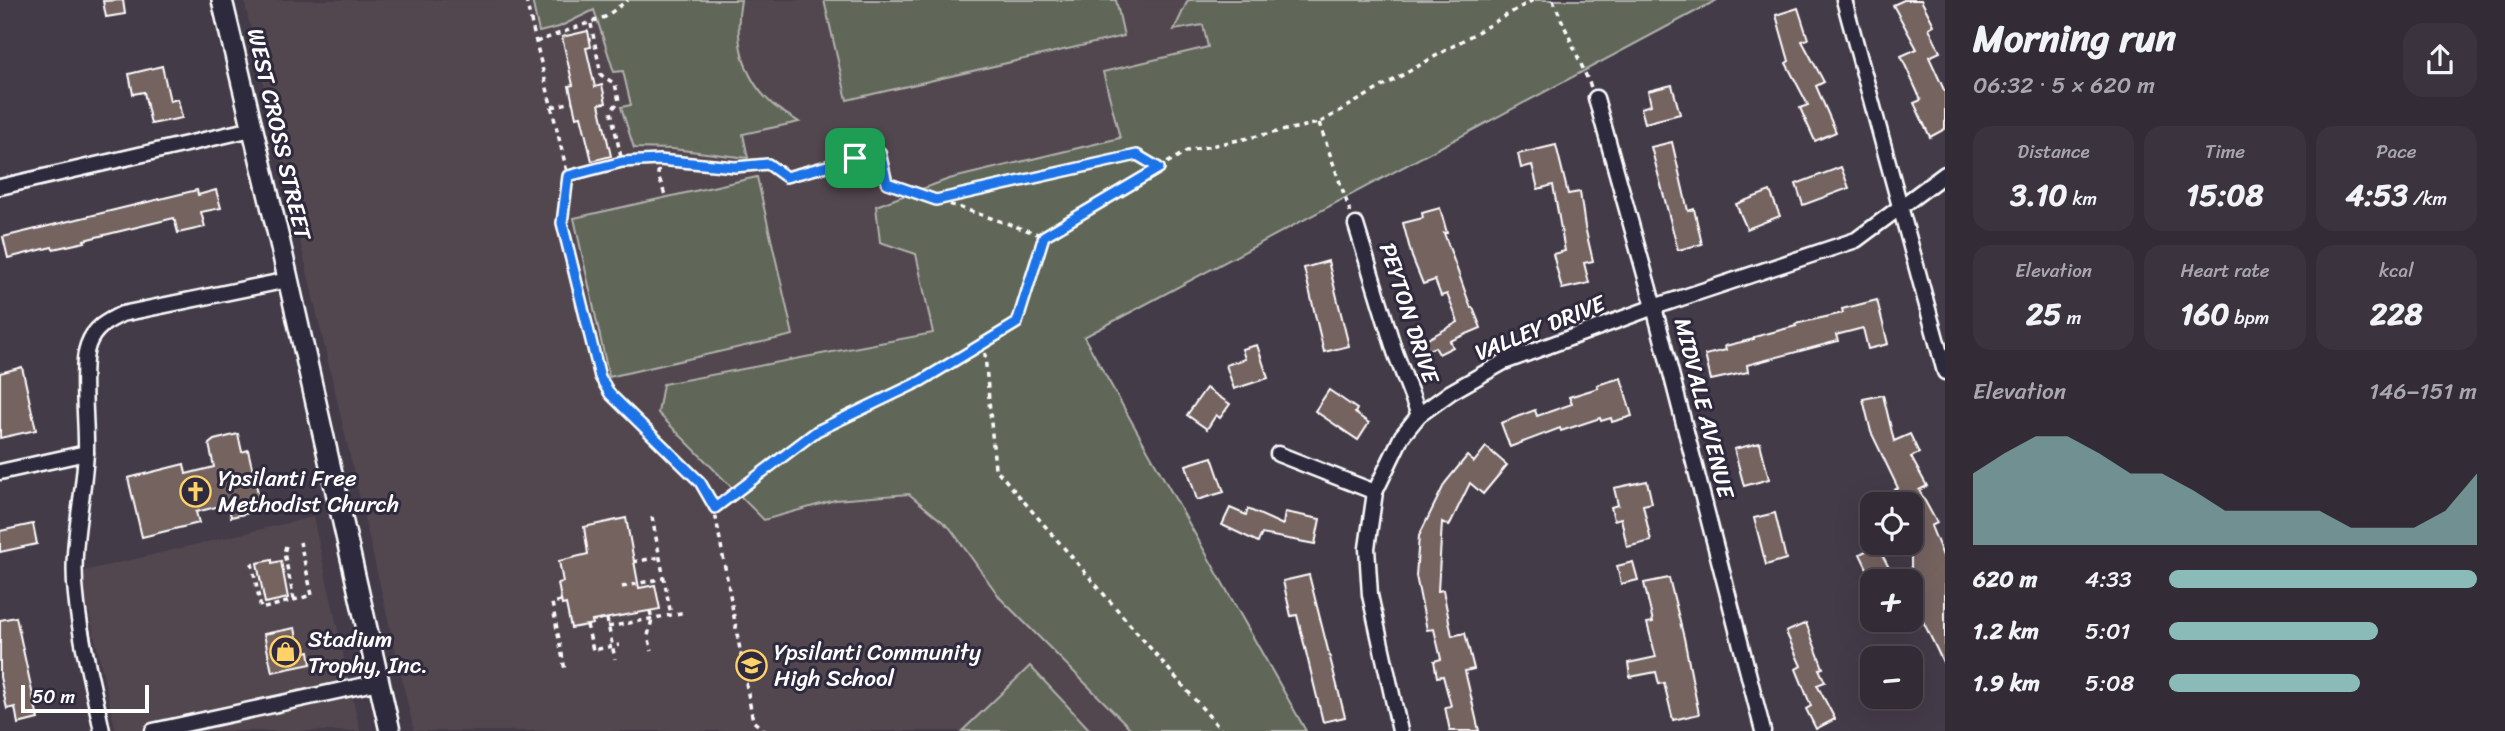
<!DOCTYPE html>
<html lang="en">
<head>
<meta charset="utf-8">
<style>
	:root { --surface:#332c36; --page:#3b343e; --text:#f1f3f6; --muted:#a9a7ad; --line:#4e4851; --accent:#8bbbb9 }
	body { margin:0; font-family:Sriracha,sans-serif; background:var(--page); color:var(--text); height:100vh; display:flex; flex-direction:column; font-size:26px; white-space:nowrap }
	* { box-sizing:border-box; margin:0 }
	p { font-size:23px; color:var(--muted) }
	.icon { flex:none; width:38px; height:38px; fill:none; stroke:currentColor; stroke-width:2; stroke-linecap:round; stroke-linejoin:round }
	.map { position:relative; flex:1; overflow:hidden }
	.sheet { display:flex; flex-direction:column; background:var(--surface); width:560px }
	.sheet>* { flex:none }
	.controls { position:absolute; left:1860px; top:492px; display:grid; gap:14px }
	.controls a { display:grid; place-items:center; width:63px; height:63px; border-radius:14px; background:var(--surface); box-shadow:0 7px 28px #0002,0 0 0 2px var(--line); font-size:35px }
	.scale { position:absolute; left:21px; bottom:18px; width:128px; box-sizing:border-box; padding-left:7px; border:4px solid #fff; border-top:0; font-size:19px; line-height:24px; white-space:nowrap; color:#fff; -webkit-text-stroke:5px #2f2a3d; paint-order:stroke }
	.pin { position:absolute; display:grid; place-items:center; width:60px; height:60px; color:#fff; margin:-30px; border-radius:14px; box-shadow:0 4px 10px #0006 }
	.round { display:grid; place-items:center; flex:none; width:74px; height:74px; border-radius:21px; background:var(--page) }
	.head { display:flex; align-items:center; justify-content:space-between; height:119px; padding:0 28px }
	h1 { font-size:38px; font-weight:700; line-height:52px }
	.stats { display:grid; grid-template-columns:repeat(3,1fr); gap:10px; height:119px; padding:7px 28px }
	.stats div { display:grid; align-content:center; border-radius:18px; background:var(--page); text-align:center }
	.stats b { font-size:30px; font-weight:700 }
	.stats small { font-size:19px; font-weight:400 }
	.stats p { font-size:19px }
	.chart { height:196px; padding:14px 28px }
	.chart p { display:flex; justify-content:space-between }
	.chart svg { width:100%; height:126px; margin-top:7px; fill:var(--accent); opacity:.7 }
	ul { padding:0 28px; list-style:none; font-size:23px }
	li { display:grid; grid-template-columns:112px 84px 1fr; align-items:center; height:52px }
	li i { height:18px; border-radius:9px; background:var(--accent) }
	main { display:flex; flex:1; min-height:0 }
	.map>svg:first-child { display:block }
	.built { fill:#524750 }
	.green { fill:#606659; stroke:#b0b2ac; stroke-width:2 }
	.building { fill:#746361; stroke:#fff; stroke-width:2 }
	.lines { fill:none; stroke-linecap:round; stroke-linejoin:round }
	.street-casing { stroke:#fff; stroke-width:19 }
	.secondary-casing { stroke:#fff; stroke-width:24 }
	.path { stroke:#fff; stroke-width:3.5; stroke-dasharray:5 5; stroke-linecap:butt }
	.street { stroke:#2f2a3d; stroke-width:14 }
	.secondary { stroke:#2f2a3d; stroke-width:19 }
	.route-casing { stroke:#fff; stroke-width:14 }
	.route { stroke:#1a73e8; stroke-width:9 }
	.labels { text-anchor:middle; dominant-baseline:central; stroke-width:6; stroke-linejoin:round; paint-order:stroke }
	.street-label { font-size:23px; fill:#fff; stroke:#2f2a3d }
	.poi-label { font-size:23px; fill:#fff; stroke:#2f2a3d; text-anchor:start }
</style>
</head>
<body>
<main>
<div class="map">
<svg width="1945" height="731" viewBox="0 0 1945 731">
	<rect width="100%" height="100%" fill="#443b48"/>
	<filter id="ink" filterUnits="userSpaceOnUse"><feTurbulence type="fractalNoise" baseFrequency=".0143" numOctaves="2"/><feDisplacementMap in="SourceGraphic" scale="14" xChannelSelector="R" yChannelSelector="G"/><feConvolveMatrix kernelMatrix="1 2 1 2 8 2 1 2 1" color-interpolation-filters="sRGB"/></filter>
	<g filter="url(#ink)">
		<g class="built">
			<polygon points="244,0 1717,0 1084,337 1306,731 414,731"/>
			<polygon points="313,517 360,731 116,731 80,572"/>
		</g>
		<g class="green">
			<path d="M532 0H741C734 38 742 76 771 103 778 110 790 116 799 122L743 134 748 158 673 149 634 148 621 107 631 105 623 71 614 72 594 10 559 27 539 32Z"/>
			<polygon points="824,0 1116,0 1124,36 847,100"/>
			<polygon points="1188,0 1717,0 1084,337 1306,731 1133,731 1001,599 950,528 909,494 835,500 764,520 658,413 663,384 933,333 916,254 880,242 876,206 949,179 1120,138 1103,72 1208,47 1203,25 1174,30"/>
			<polygon points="757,177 793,335 609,377 574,218"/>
			<polygon points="1030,666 1091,731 962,731"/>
		</g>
		<g class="building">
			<polygon points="123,0 125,14 106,17 103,1"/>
			<polygon points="1904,0 1921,0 1934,25 1929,28 1940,52 1929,57 1945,92 1945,129 1930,137 1914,103 1921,100 1901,56 1917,49 1893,5"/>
			<polygon points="1798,8 1808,39 1802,41 1824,82 1816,86 1836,132 1815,141 1800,108 1808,105 1786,63 1789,61 1776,15"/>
			<polygon points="588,31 591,47 586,48 595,87 602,85 606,103 599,104 611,156 592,161 581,116 576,117 569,86 573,85 562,37"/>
			<polygon points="162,66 170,101 178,99 182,118 151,124 144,92 133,94 129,74"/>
			<polygon points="1672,85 1680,114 1645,123 1641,108 1651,105 1648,91"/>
			<polygon points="1672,142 1688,211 1694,209 1702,244 1678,250 1651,147"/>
			<polygon points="1556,145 1568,194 1580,192 1585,227 1593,261 1584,263 1589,283 1562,289 1553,254 1565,251 1553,185 1538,189 1532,165 1521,168 1518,154"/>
			<polygon points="1841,167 1849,188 1803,205 1796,184"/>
			<polygon points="197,190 198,195 216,190 221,208 201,212 205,227 178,233 174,218 84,240 85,242 53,249 52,247 8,258 3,237"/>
			<polygon points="1770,191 1780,216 1747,229 1736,204"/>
			<polygon points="1440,208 1447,233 1444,233 1471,308 1473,308 1481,328 1450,341 1453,347 1439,354 1435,347 1421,353 1417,345 1458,322 1447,294 1441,296 1435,280 1423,284 1412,257 1403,223 1423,218 1422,213"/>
			<polygon points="1328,261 1349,346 1324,352 1304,268"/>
			<polygon points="1877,300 1888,344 1868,349 1863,328 1836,335 1838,341 1747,365 1748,372 1711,380 1705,355 1726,350 1725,346 1754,339 1754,337 1796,326 1795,324 1843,313 1842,309"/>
			<polygon points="1257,345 1268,378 1234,389 1226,365 1245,359 1242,349"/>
			<polygon points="22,367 36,430 0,438 0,373"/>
			<polygon points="1621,378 1632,416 1612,422 1611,418 1601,421 1600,418 1561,431 1560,428 1510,447 1501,423 1535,410 1537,416 1572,404 1569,397 1598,388 1597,385"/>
			<polygon points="1206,388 1230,404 1220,418 1216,415 1207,429 1187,415"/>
			<polygon points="1329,390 1357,409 1355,413 1369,423 1358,440 1315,411"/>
			<polygon points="1883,395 1894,441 1910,434 1919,453 1911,457 1927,486 1919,490 1937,523 1931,526 1945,561 1945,666 1917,609 1911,612 1911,504 1869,504 1898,488 1871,432 1863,399"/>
			<polygon points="238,434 242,452 248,450 262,510 231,517 228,504 196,512 199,523 142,537 128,478 184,464 186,474 214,467 209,444 214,440"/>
			<polygon points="1760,443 1769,479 1744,486 1734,449"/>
			<polygon points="1486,447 1507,465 1483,494 1470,483 1449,526 1442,522 1438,591 1443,590 1452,636 1465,633 1474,669 1465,671 1479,731 1450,731 1445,707 1451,706 1443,676 1437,677 1434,661 1441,659 1434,629 1427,630 1416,576 1419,536 1445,483 1467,456 1474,462"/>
			<polygon points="1212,457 1224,492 1197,500 1186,465"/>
			<polygon points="1647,481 1652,503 1643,505 1651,541 1627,547 1621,518 1614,520 1611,507 1618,505 1614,488"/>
			<polygon points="1230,508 1246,515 1248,509 1283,525 1285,512 1320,519 1315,544 1262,534 1258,542 1222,525"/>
			<polygon points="1775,513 1786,559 1766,565 1754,518"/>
			<polygon points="626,518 639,588 655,585 660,609 592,621 593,624 571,628 566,604 562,605 558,583 563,582 559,561 588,554 584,527"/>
			<polygon points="33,524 37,544 0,552 0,531"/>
			<polygon points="1877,545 1896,581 1873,581 1860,554"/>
			<polygon points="272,560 272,563 281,561 288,598 265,603 257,563"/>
			<polygon points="1633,562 1638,580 1621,584 1617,566"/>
			<polygon points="1309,575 1345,717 1323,722 1297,615 1291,616 1283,581"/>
			<polygon points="1669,578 1684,638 1699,714 1673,720 1664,683 1659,684 1656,672 1630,677 1628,663 1656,657 1647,623 1653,622 1644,583"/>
			<polygon points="16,617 38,719 18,724 15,707 7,709 0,677 0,620"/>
			<polygon points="1806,623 1823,668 1819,669 1825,682 1817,685 1835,719 1816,729 1806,709 1811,706 1796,669 1801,666 1786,632"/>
			<polygon points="295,628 300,653 309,651 311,664 272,672 264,634"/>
		</g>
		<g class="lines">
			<defs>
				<g id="street">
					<polyline points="1844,0 1945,372"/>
					<polyline points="1596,98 1654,307 1763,731"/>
					<polyline points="0,187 252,129"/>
					<polyline points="1356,225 1395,352 1419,415"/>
					<polyline points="1278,454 1375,492"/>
					<polyline points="0,472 86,453"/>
					<path d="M102 731C93 686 80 640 76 595 70 546 84 500 86 451 87 425 80 366 88 345 94 328 107 321 122 314L288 280"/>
					<polyline points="153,731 379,682"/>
					<polyline points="1400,731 1370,595 1367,548 1375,492 1402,436 1419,415 1451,392 1504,362 1654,307 1856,240 1945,174"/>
				</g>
				<polyline id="secondary" points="222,0 280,243 390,731"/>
			</defs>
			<use href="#street" class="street-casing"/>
			<use href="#secondary" class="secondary-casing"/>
			<g class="path">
				<polyline points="526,0 568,176 562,223 600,377 610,394 700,482 714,507 753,721 765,731"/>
				<polyline points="1553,0 1591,87"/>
				<polyline points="591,24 601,75 615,84 619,101 611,111 622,162"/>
				<polyline points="536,42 605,17 628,0"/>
				<polyline points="552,107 572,102"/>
				<polyline points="1319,123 1351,214"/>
				<polyline points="659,160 658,175 666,198"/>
				<polyline points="568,176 622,162 659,160 735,168 768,164 787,177 880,152 887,183 1044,236"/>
				<polyline points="938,199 1137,155 1159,168"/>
				<polyline points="984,343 995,468 1222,731"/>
				<polyline points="714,507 817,431 921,381 1017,323 1044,236 1187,151 1319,123 1533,0"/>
				<polyline points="652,517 671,615"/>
				<polyline points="286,546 284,553 294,599"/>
				<polyline points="633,562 660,557"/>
				<polyline points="252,563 261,609 312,595 300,542"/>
				<polyline points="622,587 664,578"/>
				<polyline points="561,601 552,603 565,670"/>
				<polyline points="650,611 652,619 648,636 652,651"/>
				<polyline points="607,619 615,659"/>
				<polyline points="587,625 593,650 619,645"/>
				<polyline points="608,627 686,612"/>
			</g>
			<use href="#street" class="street"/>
			<use href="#secondary" class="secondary"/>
		</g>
	</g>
	<g class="lines" filter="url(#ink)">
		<defs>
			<polygon id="route" points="880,152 887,183 936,200 1137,155 1159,168 1044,236 1017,323 921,381 817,431 715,508 700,482 610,394 600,377 562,223 568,176 622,162 659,160 735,167 768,164 786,177"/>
		</defs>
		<use href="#route" class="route-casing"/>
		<use href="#route" class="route"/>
	</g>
	<defs>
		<symbol id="church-ring" viewBox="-11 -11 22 22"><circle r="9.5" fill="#2f2a3d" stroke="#ffd166" stroke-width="1.5"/><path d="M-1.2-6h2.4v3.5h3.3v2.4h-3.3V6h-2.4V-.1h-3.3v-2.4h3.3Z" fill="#ffd166"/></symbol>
		<symbol id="shop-ring" viewBox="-11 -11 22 22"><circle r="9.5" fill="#2f2a3d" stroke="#ffd166" stroke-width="1.5"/><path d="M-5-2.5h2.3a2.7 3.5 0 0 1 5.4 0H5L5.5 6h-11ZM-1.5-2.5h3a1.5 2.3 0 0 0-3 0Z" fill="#ffd166"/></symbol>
		<symbol id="school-ring" viewBox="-11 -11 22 22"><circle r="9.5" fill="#2f2a3d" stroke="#ffd166" stroke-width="1.5"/><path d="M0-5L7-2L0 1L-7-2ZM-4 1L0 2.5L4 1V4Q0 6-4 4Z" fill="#ffd166"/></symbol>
	</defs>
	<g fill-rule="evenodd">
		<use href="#church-ring" x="178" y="474" width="35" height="35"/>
		<use href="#shop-ring" x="268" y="634" width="35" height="35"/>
		<use href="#school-ring" x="734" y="648" width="35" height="35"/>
	</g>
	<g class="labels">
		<g class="street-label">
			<text transform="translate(279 134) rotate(77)">WEST CROSS STREET</text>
			<text transform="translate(1409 313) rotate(72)">PEYTON DRIVE</text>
			<text transform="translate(1540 328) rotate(-22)">VALLEY DRIVE</text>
			<text transform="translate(1704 408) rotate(76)">MIDVALE AVENUE</text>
		</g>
		<g class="poi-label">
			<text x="218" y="478">Ypsilanti Free<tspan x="218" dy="26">Methodist Church</tspan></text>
			<text x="308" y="639">Stadium<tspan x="308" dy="26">Trophy, Inc.</tspan></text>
			<text x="774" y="652">Ypsilanti Community<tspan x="774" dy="26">High School</tspan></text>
		</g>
	</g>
</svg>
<div class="controls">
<a><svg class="icon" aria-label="locate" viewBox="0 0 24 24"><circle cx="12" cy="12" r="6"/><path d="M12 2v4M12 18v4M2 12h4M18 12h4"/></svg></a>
<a>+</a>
<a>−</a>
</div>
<div class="scale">50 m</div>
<div class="pin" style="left:855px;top:158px;background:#1e9e55"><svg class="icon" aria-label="arrive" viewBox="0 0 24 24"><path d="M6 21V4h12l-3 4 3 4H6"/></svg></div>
</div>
<section class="sheet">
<div class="head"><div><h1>Morning run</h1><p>06:32 · 5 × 620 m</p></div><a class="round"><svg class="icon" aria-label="share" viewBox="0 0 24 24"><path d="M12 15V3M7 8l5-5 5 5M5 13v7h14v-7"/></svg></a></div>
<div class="stats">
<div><p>Distance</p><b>3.10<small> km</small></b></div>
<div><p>Time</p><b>15:08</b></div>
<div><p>Pace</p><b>4:53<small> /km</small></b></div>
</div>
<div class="stats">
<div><p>Elevation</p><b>25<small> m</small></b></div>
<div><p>Heart rate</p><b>160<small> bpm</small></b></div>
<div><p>kcal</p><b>228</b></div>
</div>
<div class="chart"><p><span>Elevation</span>146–151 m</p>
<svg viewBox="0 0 160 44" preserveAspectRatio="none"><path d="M0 44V19L10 12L20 6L30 6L40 12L50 19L60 19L70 25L80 32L90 32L100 32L110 32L120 38L130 38L140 38L150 32L160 19V44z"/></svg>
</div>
<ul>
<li><b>620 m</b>4:33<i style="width:100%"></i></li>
<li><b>1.2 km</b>5:01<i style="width:68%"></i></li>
<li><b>1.9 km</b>5:08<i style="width:62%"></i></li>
</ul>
</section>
</main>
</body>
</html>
